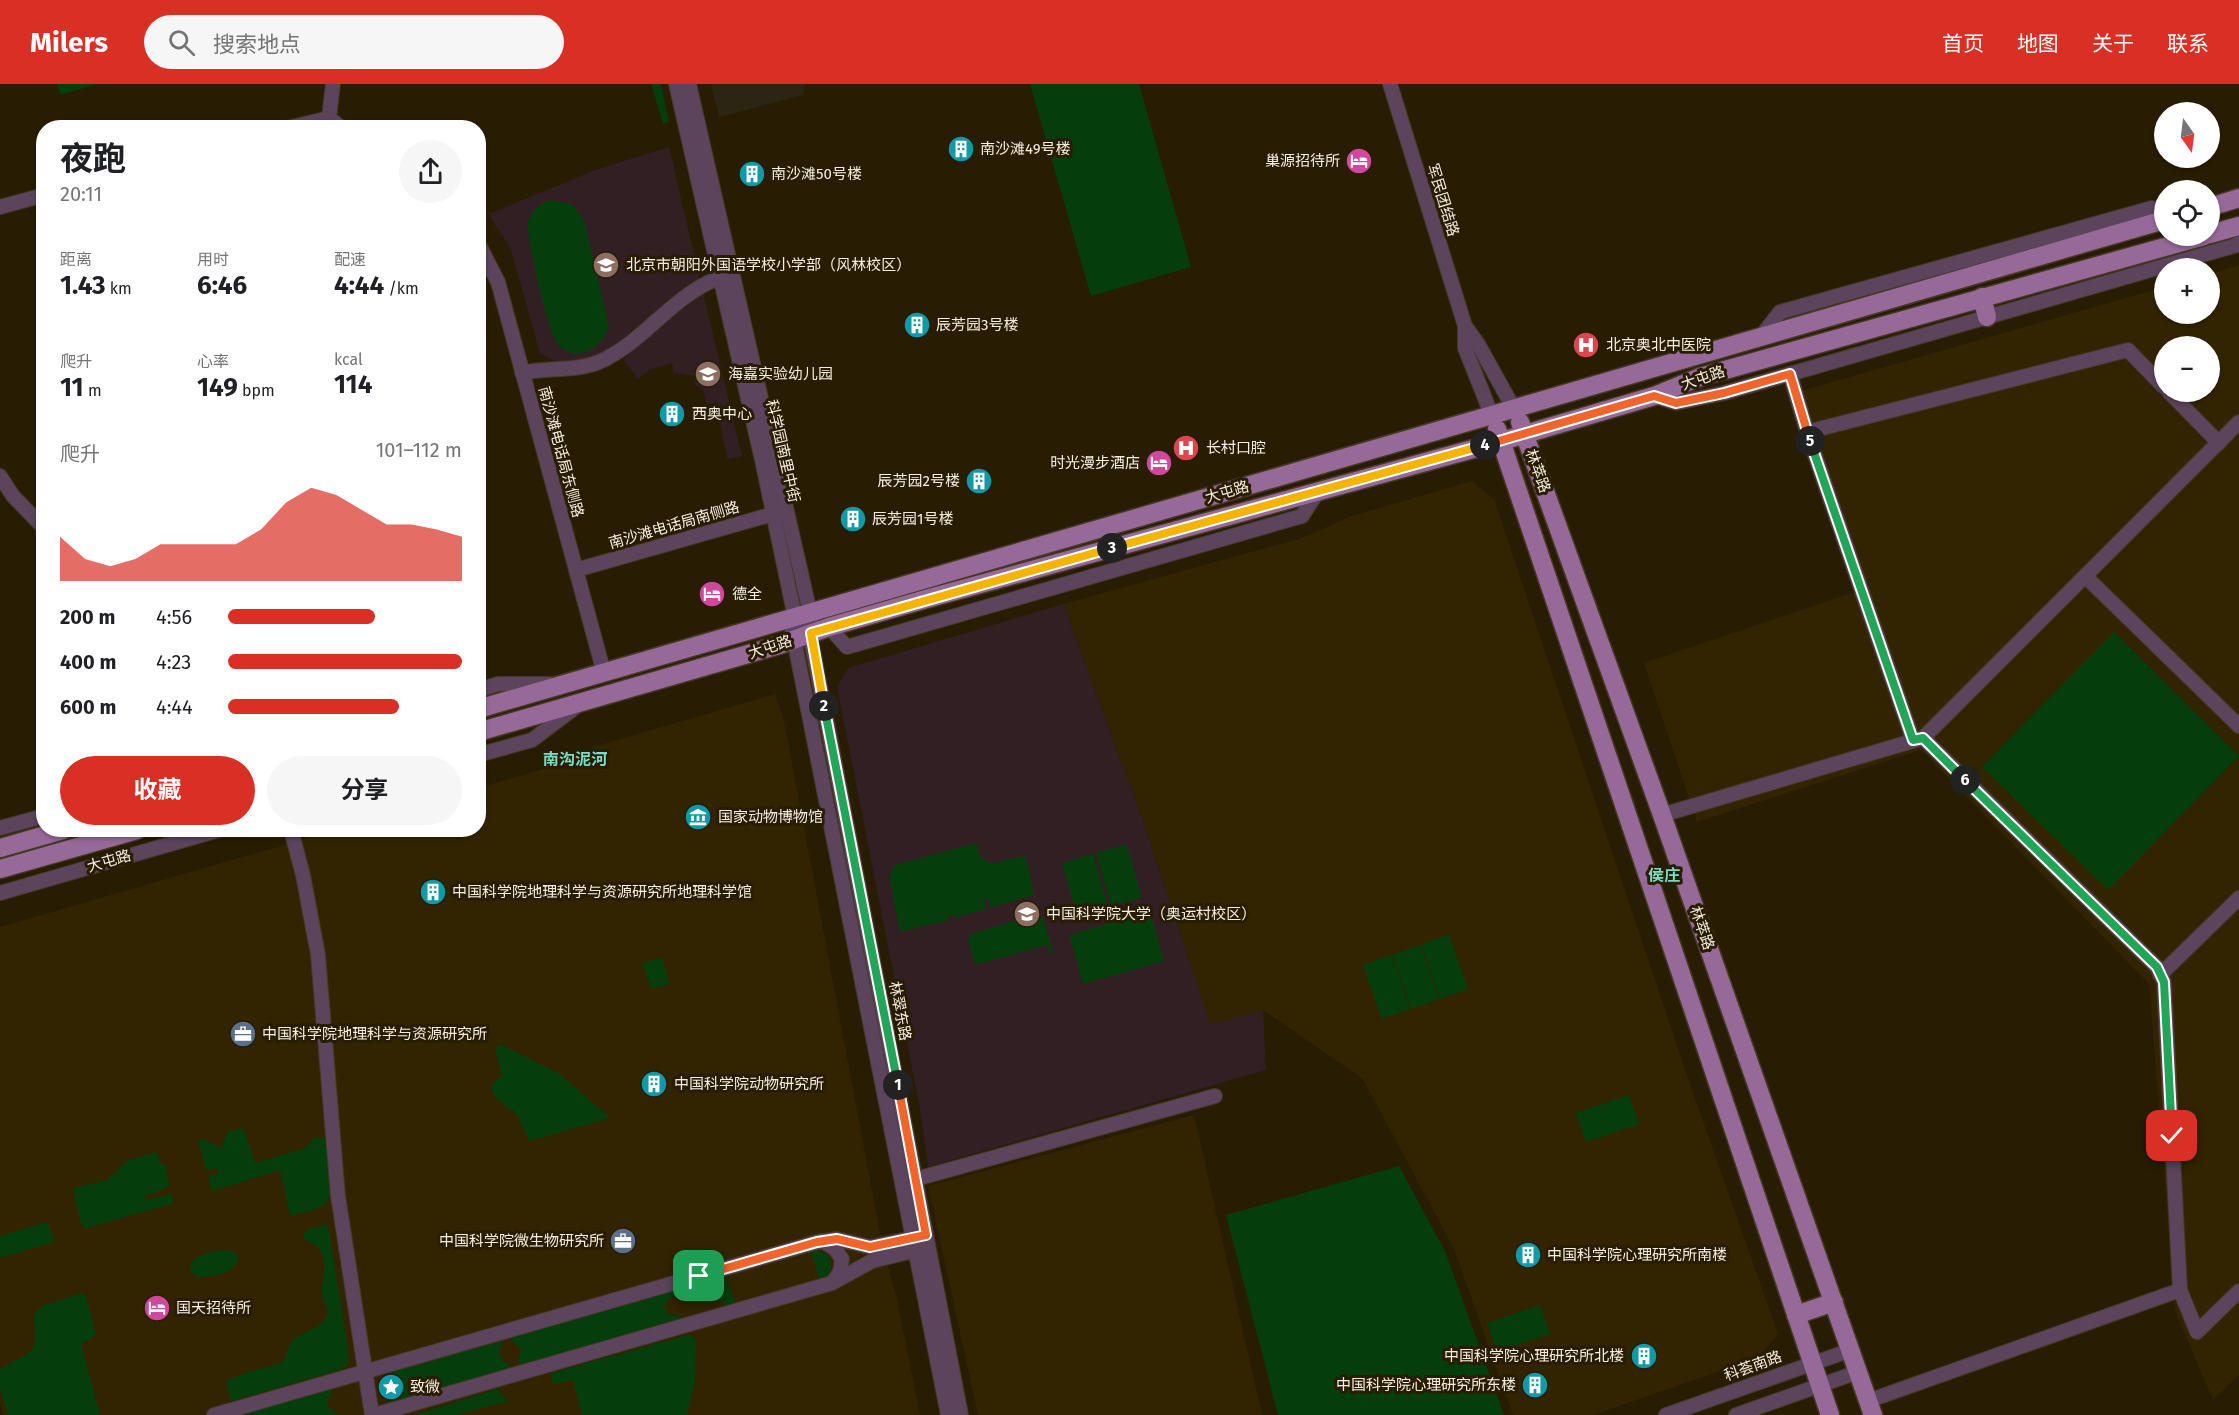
<!DOCTYPE html>
<html lang="zh">
<head>
<meta charset="utf-8">
<style>
	:root { --surface:#fff; --page:#f6f6f6; --text:#202124; --muted:#757577; --accent:#d93025 }
	body { margin:0; font-family:"Fira Sans","Noto Sans SC",sans-serif; background:var(--page); color:var(--text); height:100vh; display:flex; flex-direction:column; font-size:22px; white-space:nowrap }
	* { box-sizing:border-box; margin:0 }
	p { font-size:20px; color:var(--muted) }
	.icon { flex:none; width:33px; height:33px; fill:none; stroke:currentColor; stroke-width:2; stroke-linecap:round; stroke-linejoin:round }
	.map { position:relative; flex:1; overflow:hidden }
	.sheet { position:absolute; left:36px; top:36px; width:450px; height:717px; display:flex; flex-direction:column; background:var(--surface); border-radius:24px; box-shadow:0 2px 4px #0004 }
	.sheet>* { flex:none }
	.needle { width:39px; rotate:166deg }
	.tools { position:absolute; left:2154px; top:18px; display:grid; gap:12px }
	.tools a { display:grid; place-items:center; width:66px; height:66px; border-radius:50%; background:var(--surface); box-shadow:0 2px 4px #0004; font-size:30px }
	.pin { position:absolute; display:grid; place-items:center; width:51px; height:51px; color:#fff; margin:-26px; border-radius:12px; box-shadow:0 3px 9px #0006 }
	.km { position:absolute; width:30px; height:30px; margin:-15px; border-radius:50%; background:#222; color:#fff; font-size:16px; line-height:30px; text-align:center }
	.round { display:grid; place-items:center; flex:none; width:63px; height:63px; border-radius:32px; background:var(--page) }
	.headline { display:flex; align-items:center; justify-content:space-between; height:102px; padding:0 24px }
	h1 { font-size:33px; font-weight:700; line-height:45px }
	.stats { display:grid; grid-template-columns:repeat(3,1fr); gap:9px; height:102px; padding:6px 24px }
	.stats div { display:grid; align-content:center }
	.stats b { font-size:26px; font-weight:700 }
	.stats small { font-size:16px; font-weight:400 }
	.stats p { font-size:16px }
	.chart { height:168px; padding:12px 24px }
	.chart p { display:flex; justify-content:space-between }
	.chart svg { width:100%; height:108px; margin-top:6px; fill:var(--accent); opacity:.7 }
	.primary-button { display:flex; gap:12px; margin-top:auto; padding:12px 24px }
	.primary-button a { flex:1; height:69px; border-radius:36px; background:var(--accent); color:#fff; font-size:24px; font-weight:700; line-height:69px; text-align:center }
	.primary-button a+a { background:var(--page); color:var(--text) }
	ul { padding:0 24px; list-style:none; font-size:20px }
	li { display:grid; grid-template-columns:96px 72px 1fr; align-items:center; height:45px }
	li i { height:15px; border-radius:8px; background:var(--accent) }
	header { display:flex; align-items:center; gap:36px; box-sizing:border-box; height:84px; padding:0 30px; background:var(--accent); color:#fff }
	header strong { font-size:28px }
	nav { display:flex; gap:33px; margin-inline-start:auto; font-size:21px }
	.search { width:420px; height:54px; background:var(--page); display:flex; align-items:center; gap:15px; box-sizing:border-box; padding:0 21px; border-radius:33px; color:var(--muted); font-size:22px }
	.map>svg:first-child { display:block }
	.built { fill:#322401; fill-rule:evenodd }
	.industrial { fill:#2c2514 }
	.education { fill:#321f24 }
	.green { fill:#053e0c }
	.lines { fill:none; stroke-linecap:round; stroke-linejoin:round }
	.minor-casing { stroke:#453922; stroke-width:16 }
	.major-casing { stroke:#453922; stroke-width:21 }
	.minor { stroke:#5b445c; stroke-width:14 }
	.major { stroke:#976999; stroke-width:18 }
	.split-1-casing { stroke:#fff; stroke-width:12 }
	.split-2-casing { stroke:#fff; stroke-width:12 }
	.split-3-casing { stroke:#fff; stroke-width:12 }
	.split-4-casing { stroke:#fff; stroke-width:12 }
	.split-5-casing { stroke:#fff; stroke-width:12 }
	.split-6-casing { stroke:#fff; stroke-width:12 }
	.split-7-casing { stroke:#fff; stroke-width:12 }
	.split-1 { stroke:#f0652b; stroke-width:8 }
	.split-2 { stroke:#22a559; stroke-width:8 }
	.split-3 { stroke:#f5b400; stroke-width:8 }
	.split-4 { stroke:#f5b400; stroke-width:8 }
	.split-5 { stroke:#f0652b; stroke-width:8 }
	.split-6 { stroke:#22a559; stroke-width:8 }
	.split-7 { stroke:#22a559; stroke-width:8 }
	.labels { text-anchor:middle; dominant-baseline:central; stroke-width:6; stroke-linejoin:round; paint-order:stroke }
	.poi-label { font-size:15px; fill:#f5edde; stroke:#281c03; text-anchor:start }
	.street-label { font-size:15px; fill:#f5edde; stroke:#281c03 }
	.neighbourhood-label { font-size:16px; font-weight:bold; fill:#79dcc5; stroke:#281c03 }
</style>
</head>
<body>
<header>
<strong>Milers</strong>
<div class="search"><svg class="icon" aria-label="search" viewBox="0 0 24 24"><circle cx="10" cy="10" r="6"/><path d="M15 15l6 6"/></svg>搜索地点</div>
<nav><a>首页</a><a>地图</a><a>关于</a><a>联系</a></nav>
</header>
<div class="map">
<svg width="2239" height="1331" viewBox="0 0 2239 1331">
	<rect width="100%" height="100%" fill="#281c03"/>
	<g class="built">
		<path d="M2239 181V1291L2213 1316 2175 1227 2149 900 1921 666 1697 738 1644 579 1854 508 1787 311 2164 203V230H2210V190ZM2164 262H2210V308H2164Z"/>
		<polygon points="1472,397 1494,415 1684,983 1778,1250 1758,1274 1593,1331 1513,1331 1454,1165 1363,995 1263,926 1210,941 1142,734 1063,520 1302,454 1352,432"/>
		<polygon points="775,610 784,637 882,1160 897,1215 920,1331 3,1331 0,1319 0,843 336,746 478,746 479,704 556,681 593,663"/>
		<polygon points="1194,1031 1262,1331 978,1331 928,1102"/>
	</g>
	<polygon class="industrial" points="711,0 805,0 803,11 719,33"/>
	<g class="education">
		<polygon points="669,63 700,196 671,215 603,271 572,277 555,277 540,270 511,166 489,130 595,86"/>
		<polygon points="703,208 742,372 727,375 717,318 707,321 703,306 694,299 695,292 674,289 672,279 649,286 638,295 623,275"/>
		<polygon points="1063,520 1142,734 1210,940 1263,926 1266,986 928,1083 921,1030 837,603 848,584"/>
	</g>
	<g class="green">
		<polygon points="57,0 98,0 60,11"/>
		<polygon points="651,0 661,0 669,38 663,40"/>
		<polygon points="1030,0 1139,0 1191,183 1091,212"/>
		<path d="M550 116 572 120 584 136 609 241C604 264 575 281 557 259 549 250 525 150 528 138 531 127 539 120 550 116Z"/>
		<polygon points="2114,548 2239,672 2108,806 1982,683"/>
		<path d="M976 759C980 774 982 777 997 780L1000 777 1026 772 1034 811 990 824 988 816H984L986 825 955 834 954 831 948 832 949 836 900 848 889 792 895 781Z"/>
		<polygon points="1127,760 1142,814 1111,822 1096,769"/>
		<polygon points="1093,770 1108,823 1077,832 1062,779"/>
		<polygon points="1150,827 1164,877 1083,900 1069,851"/>
		<polygon points="1036,830 1043,834 1053,868 1051,872 1047,861 975,881 968,857 971,850"/>
		<polygon points="1449,851 1468,905 1440,915 1421,860"/>
		<polygon points="1420,861 1439,915 1411,925 1392,871"/>
		<polygon points="1391,871 1410,925 1382,935 1363,881"/>
		<polygon points="662,873 669,900 651,905 643,879"/>
		<polygon points="500,960 560,990 610,1034 529,1057 518,1032 495,1013 491,1002 502,991 495,965"/>
		<polygon points="1629,1011 1639,1040 1586,1058 1576,1029"/>
		<path d="M243 1044 255 1079 306 1064 314 1054H325C327 1068 338 1109 326 1119 317 1126 301 1129 290 1132L280 1086 212 1107 208 1092 218 1090 217 1084 206 1086 198 1057 203 1055 222 1064 227 1048Z"/>
		<polygon points="157,1068 161,1080 164,1080 170,1102 145,1112 146,1116 172,1110 174,1119 87,1144 82,1142 73,1108 74,1104 107,1096 129,1076"/>
		<polygon points="1399,1082 1445,1167 1504,1331 1278,1331 1226,1131"/>
		<polygon points="48,1138 54,1158 0,1174 0,1152"/>
		<path d="M328 1141 349 1272 348 1280 343 1285 231 1317 226 1298C232 1291 270 1283 283 1278L292 1256 323 1239 328 1228C325 1220 321 1212 322 1204 324 1183 330 1165 305 1156L303 1149 310 1144Z"/>
		<path d="M231 1166 238 1173C237 1190 211 1193 197 1193L189 1185C191 1169 217 1166 231 1166Z"/>
		<path d="M816 1166 828 1171C835 1183 831 1191 820 1198L811 1167Z"/>
		<polygon points="726,1190 736,1222 723,1220 715,1209 716,1199"/>
		<polygon points="674,1207 675,1210 664,1221 668,1230 672,1232 681,1232 682,1235 518,1282 521,1265 509,1254"/>
		<polygon points="81,1209 86,1213 96,1251 81,1261 100,1331 8,1331 0,1305 0,1285 31,1268 35,1260 34,1230 42,1222"/>
		<polygon points="1540,1221 1550,1250 1497,1268 1487,1239"/>
		<polygon points="688,1251 696,1255 695,1296 687,1331 582,1331 573,1296 553,1300 551,1289"/>
		<polygon points="503,1256 499,1271 511,1284 397,1317 388,1317 379,1311 394,1310 399,1305 398,1298 392,1295 377,1302 385,1290"/>
		<polygon points="333,1304 328,1316 328,1323 338,1331 239,1331"/>
		<polygon points="497,1305 508,1317 456,1331 415,1331"/>
	</g>
	<g class="lines">
		<defs>
			<g id="minor">
				<polyline points="333,0 329,34 342,44"/>
				<polyline points="676,0 762,376 797,543"/>
				<polyline points="689,0 812,537"/>
				<polyline points="1390,0 1465,242 1465,264 1492,332"/>
				<polyline points="288,44 329,34"/>
				<polyline points="0,123 44,111"/>
				<polyline points="478,159 498,198 604,589"/>
				<polyline points="1465,242 1478,260 1514,325"/>
				<polyline points="1759,255 1780,228 2152,124 2164,133"/>
				<path d="M522 289C547 283 574 288 599 278 647 257 676 205 728 191"/>
				<polyline points="1790,290 1807,348 1913,656"/>
				<polyline points="2169,308 2219,359"/>
				<polyline points="1654,312 1676,319 1724,309 2237,161 2239,159"/>
				<polyline points="1807,348 2128,266 2164,303"/>
				<polyline points="0,392 13,412 44,444"/>
				<polyline points="576,486 780,428"/>
				<polyline points="2085,492 2239,642"/>
				<polyline points="806,530 961,1331"/>
				<polyline points="790,535 948,1331"/>
				<polyline points="829,543 847,563 1302,432 1319,406"/>
				<polyline points="478,606 498,600 550,600"/>
				<polyline points="1923,654 2157,883 2164,898 2180,1206 2197,1248 2239,1207"/>
				<polyline points="478,671 532,656 577,622"/>
				<polyline points="1662,731 1923,654 2239,338"/>
				<polyline points="0,744 44,732"/>
				<polyline points="291,746 303,791 318,871 338,1112 372,1331"/>
				<polyline points="0,809 219,746"/>
				<polyline points="2160,891 2239,814"/>
				<polyline points="916,1095 1215,1012"/>
				<polyline points="823,1157 835,1165 842,1175 840,1188 832,1199"/>
				<polyline points="1868,1317 2180,1206"/>
				<polyline points="214,1331 817,1158 837,1155 870,1163 921,1152"/>
				<polyline points="374,1331 832,1199 872,1177 925,1164"/>
				<polyline points="1666,1331 1851,1266"/>
				<polyline points="1736,1331 1858,1288"/>
			</g>
			<g id="major">
				<polyline points="2210,123 2239,114"/>
				<polyline points="2210,150 2239,142"/>
				<polyline points="1982,213 1987,233"/>
				<polyline points="1520,338 1662,731 1873,1331"/>
				<polyline points="1497,345 1830,1331"/>
				<polyline points="478,625 2164,136"/>
				<polyline points="478,648 779,561 829,543 926,515 1502,357 1654,312 1700,293 2204,152"/>
				<polyline points="0,764 63,746"/>
				<polyline points="0,785 137,746"/>
				<polyline points="1796,1231 1834,1218"/>
			</g>
		</defs>
		<use href="#minor" class="minor-casing"/>
		<use href="#major" class="major-casing"/>
		<use href="#minor" class="minor"/>
		<use href="#major" class="major"/>
	</g>
	<g class="lines">
		<defs>
			<polyline id="split-1" points="699,1192 817,1158 837,1155 870,1163 926,1151 898,1001"/>
			<polyline id="split-2" points="824,622 898,1001"/>
			<polyline id="split-3" points="824,622 811,549 1112,464"/>
			<polyline id="split-4" points="1112,464 1485,361"/>
			<polyline id="split-5" points="1485,361 1654,312 1676,319 1724,309 1790,290 1810,357"/>
			<polyline id="split-6" points="1810,357 1913,656 1923,654 1965,696"/>
			<polyline id="split-7" points="1965,696 2157,883 2164,898 2172,1052"/>
		</defs>
		<use href="#split-1" class="split-1-casing"/>
		<use href="#split-2" class="split-2-casing"/>
		<use href="#split-3" class="split-3-casing"/>
		<use href="#split-4" class="split-4-casing"/>
		<use href="#split-5" class="split-5-casing"/>
		<use href="#split-6" class="split-6-casing"/>
		<use href="#split-7" class="split-7-casing"/>
		<use href="#split-1" class="split-1"/>
		<use href="#split-2" class="split-2"/>
		<use href="#split-3" class="split-3"/>
		<use href="#split-4" class="split-4"/>
		<use href="#split-5" class="split-5"/>
		<use href="#split-6" class="split-6"/>
		<use href="#split-7" class="split-7"/>
	</g>
	<defs>
		<symbol id="building-disc" viewBox="-11 -11 22 22"><circle r="9.5" fill="#0f9aa8" stroke="#281c03"/><path d="M-4-6H4V6H1V3H-1V6H-4ZM-2.5-4.3h1.7v1.8h-1.7ZM.8-4.3h1.7v1.8H.8ZM-2.5-1h1.7V.8h-1.7ZM.8-1h1.7V.8H.8Z" fill="#fff"/></symbol>
		<symbol id="hotel-disc" viewBox="-11 -11 22 22"><circle r="9.5" fill="#d1479c" stroke="#281c03"/><path d="M-6-4.5h1.5V1H6V5H4.5V3h-9V5H-6ZM-4 0a1.8 1.8 0 1 1 3.6 0ZM.5 0V-2.5h3Q6-2.5 6 0Z" fill="#fff"/></symbol>
		<symbol id="school-disc" viewBox="-11 -11 22 22"><circle r="9.5" fill="#8d6e63" stroke="#281c03"/><path d="M0-5L7-2L0 1L-7-2ZM-4 1L0 2.5L4 1V4Q0 6-4 4Z" fill="#fff"/></symbol>
		<symbol id="hospital-disc" viewBox="-11 -11 22 22"><circle r="9.5" fill="#e0444e" stroke="#281c03"/><path d="M-5-5h3v3.5h4V-5h3V5h-3V1.5h-4V5h-3Z" fill="#fff"/></symbol>
		<symbol id="museum-disc" viewBox="-11 -11 22 22"><circle r="9.5" fill="#0f9aa8" stroke="#281c03"/><path d="M0-6L6-3V-2H-6V-3ZM-5-1h2V3h-2ZM-1-1h2V3h-2ZM3-1h2V3H3ZM-6 4H6V6H-6Z" fill="#fff"/></symbol>
		<symbol id="university-disc" viewBox="-11 -11 22 22"><circle r="9.5" fill="#8d6e63" stroke="#281c03"/><path d="M0-5L7-2L0 1L-7-2ZM-4 1L0 2.5L4 1V4Q0 6-4 4Z" fill="#fff"/></symbol>
		<symbol id="office-disc" viewBox="-11 -11 22 22"><circle r="9.5" fill="#5c6f8a" stroke="#281c03"/><path d="M-6-3h4V-5.5h4V-3h4V5H-6ZM-1-4.5V-3h2v-1.5ZM-6 0V1H6V0Z" fill="#fff"/></symbol>
		<symbol id="sight-disc" viewBox="-11 -11 22 22"><circle r="9.5" fill="#0f9aa8" stroke="#281c03"/><path d="M0-6L1.8-2.2L6-1.7L2.9 1.2L3.7 5.4L0 3.3L-3.7 5.4L-2.9 1.2L-6-1.7L-1.8-2.2Z" fill="#fff"/></symbol>
	</defs>
	<g fill-rule="evenodd">
		<use href="#building-disc" x="946" y="50" width="30" height="30"/>
		<use href="#hotel-disc" x="1344" y="62" width="30" height="30"/>
		<use href="#building-disc" x="737" y="75" width="30" height="30"/>
		<use href="#school-disc" x="591" y="166" width="30" height="30"/>
		<use href="#building-disc" x="902" y="226" width="30" height="30"/>
		<use href="#hospital-disc" x="1571" y="246" width="30" height="30"/>
		<use href="#school-disc" x="693" y="275" width="30" height="30"/>
		<use href="#building-disc" x="657" y="315" width="30" height="30"/>
		<use href="#hospital-disc" x="1171" y="349" width="30" height="30"/>
		<use href="#hotel-disc" x="1144" y="364" width="30" height="30"/>
		<use href="#building-disc" x="964" y="382" width="30" height="30"/>
		<use href="#building-disc" x="838" y="420" width="30" height="30"/>
		<use href="#hotel-disc" x="697" y="495" width="30" height="30"/>
		<use href="#museum-disc" x="683" y="718" width="30" height="30"/>
		<use href="#building-disc" x="418" y="793" width="30" height="30"/>
		<use href="#university-disc" x="1012" y="815" width="30" height="30"/>
		<use href="#office-disc" x="228" y="935" width="30" height="30"/>
		<use href="#building-disc" x="639" y="985" width="30" height="30"/>
		<use href="#office-disc" x="608" y="1142" width="30" height="30"/>
		<use href="#building-disc" x="1513" y="1156" width="30" height="30"/>
		<use href="#hotel-disc" x="142" y="1209" width="30" height="30"/>
		<use href="#building-disc" x="1629" y="1257" width="30" height="30"/>
		<use href="#building-disc" x="1520" y="1286" width="30" height="30"/>
		<use href="#sight-disc" x="376" y="1288" width="30" height="30"/>
	</g>
	<g class="labels">
		<g class="poi-label">
			<text x="980" y="65">南沙滩49号楼</text>
			<text x="1340" y="77" text-anchor="end">巢源招待所</text>
			<text x="771" y="90">南沙滩50号楼</text>
			<text x="626" y="181">北京市朝阳外国语学校小学部（风林校区）</text>
			<text x="936" y="241">辰芳园3号楼</text>
			<text x="1606" y="261">北京奥北中医院</text>
			<text x="728" y="290">海嘉实验幼儿园</text>
			<text x="692" y="330">西奥中心</text>
			<text x="1206" y="364">长村口腔</text>
			<text x="1140" y="379" text-anchor="end">时光漫步酒店</text>
			<text x="960" y="397" text-anchor="end">辰芳园2号楼</text>
			<text x="872" y="435">辰芳园1号楼</text>
			<text x="732" y="510">德全</text>
			<text x="718" y="733">国家动物博物馆</text>
			<text x="452" y="808">中国科学院地理科学与资源研究所地理科学馆</text>
			<text x="1046" y="830">中国科学院大学（奥运村校区）</text>
			<text x="262" y="950">中国科学院地理科学与资源研究所</text>
			<text x="674" y="1000">中国科学院动物研究所</text>
			<text x="604" y="1157" text-anchor="end">中国科学院微生物研究所</text>
			<text x="1547" y="1171">中国科学院心理研究所南楼</text>
			<text x="176" y="1224">国天招待所</text>
			<text x="1624" y="1272" text-anchor="end">中国科学院心理研究所北楼</text>
			<text x="1516" y="1301" text-anchor="end">中国科学院心理研究所东楼</text>
			<text x="410" y="1303">致微</text>
		</g>
		<g class="street-label">
			<text transform="translate(1443 116) rotate(73)">军民团结路</text>
			<text transform="translate(1703 294) rotate(-19)">大屯路</text>
			<text transform="translate(783 367) rotate(77)">科学园南里中街</text>
			<text transform="translate(561 368) rotate(75)">南沙滩电话局东侧路</text>
			<text transform="translate(1538 387) rotate(70)">林萃路</text>
			<text transform="translate(1227 408) rotate(-16)">大屯路</text>
			<text transform="translate(674 441) rotate(-16)">南沙滩电话局南侧路</text>
			<text transform="translate(770 563) rotate(-18)">大屯路</text>
			<text transform="translate(109 777) rotate(-16)">大屯路</text>
			<text transform="translate(1702 844) rotate(71)">林萃路</text>
			<text transform="translate(900 927) rotate(79)">林翠东路</text>
			<text transform="translate(1753 1282) rotate(-20)">科荟南路</text>
		</g>
		<g class="neighbourhood-label">
			<text x="575" y="675">南沟泥河</text>
			<text x="1664" y="791">侯庄</text>
		</g>
	</g>
</svg>
<div class="tools">
<a><svg class="needle" viewBox="-14 -14 28 28"><path d="M0-13l5 13h-10z" fill="#e53935"/><path d="M0 13l5-13h-10z" fill="#757577"/></svg></a>
<a><svg class="icon" aria-label="locate" viewBox="0 0 24 24"><circle cx="12" cy="12" r="6"/><path d="M12 2v4M12 18v4M2 12h4M18 12h4"/></svg></a>
<a>+</a>
<a>−</a>
</div>
<div class="pin" style="left:699px;top:1192px;background:#1e9e55"><svg class="icon" aria-label="arrive" viewBox="0 0 24 24"><path d="M6 21V4h12l-3 4 3 4H6"/></svg></div>
<div class="pin" style="left:2172px;top:1052px;background:#d93025"><svg class="icon" aria-label="check" viewBox="0 0 24 24"><path d="M5 12l5 5 9-10"/></svg></div>
<b class="km" style="left:898px;top:1001px">1</b>
<b class="km" style="left:824px;top:622px">2</b>
<b class="km" style="left:1112px;top:464px">3</b>
<b class="km" style="left:1485px;top:361px">4</b>
<b class="km" style="left:1810px;top:357px">5</b>
<b class="km" style="left:1965px;top:696px">6</b>
<section class="sheet">
<div class="headline"><div><h1>夜跑</h1><p>20:11</p></div><a class="round"><svg class="icon" aria-label="share" viewBox="0 0 24 24"><path d="M12 15V3M7 8l5-5 5 5M5 13v7h14v-7"/></svg></a></div>
<div class="stats">
<div><p>距离</p><b>1.43<small> km</small></b></div>
<div><p>用时</p><b>6:46</b></div>
<div><p>配速</p><b>4:44<small> /km</small></b></div>
</div>
<div class="stats">
<div><p>爬升</p><b>11<small> m</small></b></div>
<div><p>心率</p><b>149<small> bpm</small></b></div>
<div><p>kcal</p><b>114</b></div>
</div>
<div class="chart"><p><span>爬升</span>101–112 m</p>
<svg viewBox="0 0 160 44" preserveAspectRatio="none"><path d="M0 44V26L10 35L20 38L30 35L40 29L50 29L60 29L70 29L80 23L90 12L100 6L110 9L120 15L130 21L140 21L150 23L160 26V44z"/></svg>
</div>
<ul>
<li><b>200 m</b>4:56<i style="width:63%"></i></li>
<li><b>400 m</b>4:23<i style="width:100%"></i></li>
<li><b>600 m</b>4:44<i style="width:73%"></i></li>
</ul>
<div class="primary-button"><a>收藏</a><a>分享</a></div>
</section>
</div>
</body>
</html>
